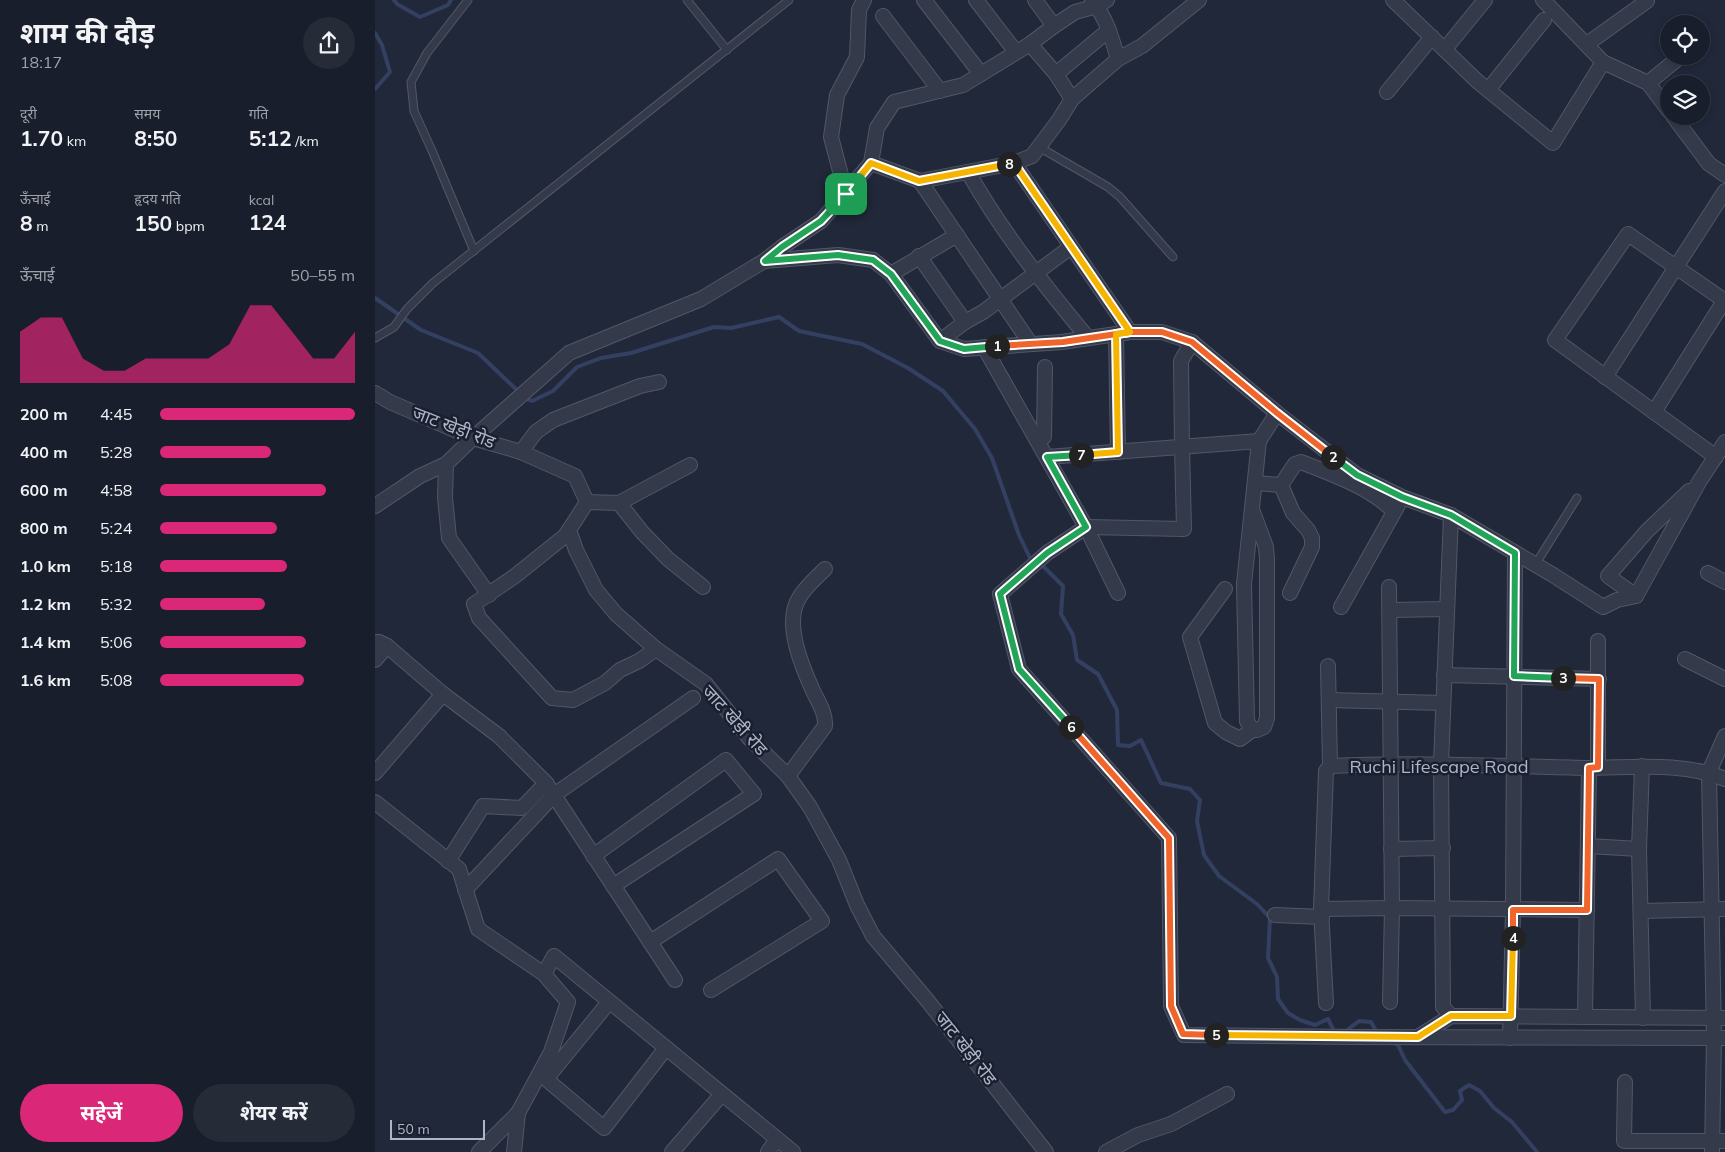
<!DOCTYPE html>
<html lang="hi">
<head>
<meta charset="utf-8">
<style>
	:root { --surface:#191e2c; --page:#262b38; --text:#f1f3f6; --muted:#9fa2a9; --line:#373c48; --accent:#db2777 }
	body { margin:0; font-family:Mulish,"Noto Sans Devanagari",sans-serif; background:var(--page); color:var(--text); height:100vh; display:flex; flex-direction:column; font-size:19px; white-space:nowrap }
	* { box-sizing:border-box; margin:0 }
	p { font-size:16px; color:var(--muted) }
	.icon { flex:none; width:28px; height:28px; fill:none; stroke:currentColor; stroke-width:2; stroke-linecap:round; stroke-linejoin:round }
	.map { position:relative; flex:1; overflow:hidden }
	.panel { display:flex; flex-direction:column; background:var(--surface); width:375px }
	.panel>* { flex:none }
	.fabs { position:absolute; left:1285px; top:15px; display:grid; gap:10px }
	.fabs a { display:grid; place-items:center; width:50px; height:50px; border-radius:50%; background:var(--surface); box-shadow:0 2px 8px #0003,0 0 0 1px var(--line); font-size:25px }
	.scale { position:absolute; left:15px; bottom:12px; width:95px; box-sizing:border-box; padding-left:5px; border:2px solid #afb4c6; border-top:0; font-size:14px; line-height:18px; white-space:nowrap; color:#afb4c6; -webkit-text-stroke:4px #1a1f2f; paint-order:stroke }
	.pin { position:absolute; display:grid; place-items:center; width:42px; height:42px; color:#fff; margin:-21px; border-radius:10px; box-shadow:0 2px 8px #0006 }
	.km { position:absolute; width:25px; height:25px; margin:-12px; border-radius:50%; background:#222; color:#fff; font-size:14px; line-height:25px; text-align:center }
	.round { display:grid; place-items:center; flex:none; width:52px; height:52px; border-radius:26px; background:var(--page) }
	.headline { display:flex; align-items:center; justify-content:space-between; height:85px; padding:0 20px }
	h1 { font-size:28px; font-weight:700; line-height:38px }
	.stats { display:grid; grid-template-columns:repeat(3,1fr); gap:8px; height:85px; padding:5px 20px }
	.stats div { display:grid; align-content:center }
	.stats b { font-size:21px; font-weight:700 }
	.stats small { font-size:14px; font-weight:400 }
	.stats p { font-size:14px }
	.chart { height:140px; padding:10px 20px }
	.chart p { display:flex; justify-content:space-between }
	.chart svg { width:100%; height:90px; margin-top:5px; fill:var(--accent); opacity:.7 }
	.primary-button { display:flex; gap:10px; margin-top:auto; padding:10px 20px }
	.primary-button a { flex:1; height:58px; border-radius:30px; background:var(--accent); color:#fff; font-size:20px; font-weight:700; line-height:58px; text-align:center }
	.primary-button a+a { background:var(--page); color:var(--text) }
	ul { padding:0 20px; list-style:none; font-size:16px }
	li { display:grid; grid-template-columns:80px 60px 1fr; align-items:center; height:38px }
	li i { height:12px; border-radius:6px; background:var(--accent) }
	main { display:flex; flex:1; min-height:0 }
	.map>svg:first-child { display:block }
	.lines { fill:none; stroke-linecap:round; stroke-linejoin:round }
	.stream { stroke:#344062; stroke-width:4 }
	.service-casing { stroke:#525768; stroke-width:9 }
	.minor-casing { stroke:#525768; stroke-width:16 }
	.service { stroke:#343a4a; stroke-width:7 }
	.minor { stroke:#343a4a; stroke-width:14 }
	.split-1-casing { stroke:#fff; stroke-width:10 }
	.split-2-casing { stroke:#fff; stroke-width:10 }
	.split-3-casing { stroke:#fff; stroke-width:10 }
	.split-4-casing { stroke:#fff; stroke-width:10 }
	.split-5-casing { stroke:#fff; stroke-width:10 }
	.split-6-casing { stroke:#fff; stroke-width:10 }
	.split-7-casing { stroke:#fff; stroke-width:10 }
	.split-8-casing { stroke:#fff; stroke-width:10 }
	.split-9-casing { stroke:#fff; stroke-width:10 }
	.split-1 { stroke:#22a559; stroke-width:6 }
	.split-2 { stroke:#f0652b; stroke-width:6 }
	.split-3 { stroke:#22a559; stroke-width:6 }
	.split-4 { stroke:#f0652b; stroke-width:6 }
	.split-5 { stroke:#f5b400; stroke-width:6 }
	.split-6 { stroke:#f0652b; stroke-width:6 }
	.split-7 { stroke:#22a559; stroke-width:6 }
	.split-8 { stroke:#f5b400; stroke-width:6 }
	.split-9 { stroke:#f5b400; stroke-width:6 }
	.labels { text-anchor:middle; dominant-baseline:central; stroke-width:5; stroke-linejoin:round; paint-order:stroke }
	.street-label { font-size:18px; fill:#afb4c6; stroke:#1a1f2f }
</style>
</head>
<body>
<main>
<section class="panel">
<div class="headline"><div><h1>शाम की दौड़</h1><p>18:17</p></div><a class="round"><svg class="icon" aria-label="share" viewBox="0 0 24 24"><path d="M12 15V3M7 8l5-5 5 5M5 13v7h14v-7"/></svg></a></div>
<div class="stats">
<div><p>दूरी</p><b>1.70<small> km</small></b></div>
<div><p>समय</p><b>8:50</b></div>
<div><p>गति</p><b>5:12<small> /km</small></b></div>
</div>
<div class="stats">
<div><p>ऊँचाई</p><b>8<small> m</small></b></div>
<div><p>हृदय गति</p><b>150<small> bpm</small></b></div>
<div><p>kcal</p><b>124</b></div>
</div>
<div class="chart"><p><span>ऊँचाई</span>50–55 m</p>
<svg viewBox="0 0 160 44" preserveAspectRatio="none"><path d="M0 44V19L10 12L20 12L30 32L40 38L50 38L60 32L70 32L80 32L90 32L100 25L110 6L120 6L130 19L140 32L150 32L160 19V44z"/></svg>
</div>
<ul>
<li><b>200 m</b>4:45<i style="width:100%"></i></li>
<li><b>400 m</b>5:28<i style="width:57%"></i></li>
<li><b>600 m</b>4:58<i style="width:85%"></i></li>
<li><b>800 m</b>5:24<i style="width:60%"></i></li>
<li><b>1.0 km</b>5:18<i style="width:65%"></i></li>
<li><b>1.2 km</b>5:32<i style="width:54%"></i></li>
<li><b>1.4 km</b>5:06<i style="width:75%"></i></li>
<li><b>1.6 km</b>5:08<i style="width:74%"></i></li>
</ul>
<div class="primary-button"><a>सहेजें</a><a>शेयर करें</a></div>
</section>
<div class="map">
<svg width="1350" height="1152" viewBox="0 0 1350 1152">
	<rect width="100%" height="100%" fill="#21283a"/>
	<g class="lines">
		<g class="stream">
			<polyline points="19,0 22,4 45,17 73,5 76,0"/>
			<polyline points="0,33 7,45 15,72 0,89"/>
			<polyline points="0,298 46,330 103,353 145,393"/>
			<polyline points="149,398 157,401 178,391 202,367 226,358 256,353 339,327 356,328 404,317 424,331 487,344 533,368 568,391 600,429 617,458 644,535 655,558 670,568 688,586 686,614 698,635 702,660 723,674 742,710 743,745 755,746 766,740 786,783 815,789 825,800 822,821 829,855 844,876 882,904 895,918 893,958 902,977 903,999 913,1013 925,1020 940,1025 953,1019 960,1033"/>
			<polyline points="971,1031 984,1021 996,1022 1002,1033"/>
			<polyline points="1016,1042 1023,1045 1030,1060 1070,1112 1078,1110 1087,1100 1085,1091 1094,1085 1105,1091 1119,1108 1137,1122 1162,1152"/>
		</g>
		<defs>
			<g id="service">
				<polyline points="93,0 52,53 36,82 39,111 58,153 99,251"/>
				<polyline points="312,0 352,50"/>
				<polyline points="664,147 733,187 745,197 798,257"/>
				<polyline points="0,338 19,327 32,309 58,283 414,0"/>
				<polyline points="1160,565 1202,498"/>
			</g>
			<g id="minor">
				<polyline points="549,0 606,74"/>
				<polyline points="601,0 641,52"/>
				<polyline points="660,0 679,26"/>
				<polyline points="1018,0 1102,81 1178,143 1228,62"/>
				<polyline points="1168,0 1228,62 1273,83 1294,111"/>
				<path d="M717 1C731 16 737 39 743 59"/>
				<polyline points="508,16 565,91"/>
				<polyline points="655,44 681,74 697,99"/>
				<polyline points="1212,44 1272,1"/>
				<polyline points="1070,49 1110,0"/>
				<polyline points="681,74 734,30"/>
				<polyline points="1273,83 1306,56"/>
				<polyline points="1113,90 1169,20"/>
				<polyline points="1012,92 1057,37"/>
				<polyline points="1298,116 1334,164 1350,175"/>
				<polyline points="496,163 545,181 639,163 657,156 684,120 697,99 743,59 767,46 824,0"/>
				<polyline points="639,163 755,332"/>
				<path d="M593 172C627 232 669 285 713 338"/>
				<polyline points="545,181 655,343"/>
				<polyline points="471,194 456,137 462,95 482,57 484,10 489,0"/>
				<polyline points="544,256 590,322 608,312 696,247"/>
				<polyline points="389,261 407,247 446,221 496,163 502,128 519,102 588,85 655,44 679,26 700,12 722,6 732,0"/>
				<polyline points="516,274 582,235"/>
				<polyline points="741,334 743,452"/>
				<polyline points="565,341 590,322"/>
				<polyline points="817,342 806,361 807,448 809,529 711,527 672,553 625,594 644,669 794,838 796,1006 809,1035 979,1037 1350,1038"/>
				<polyline points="609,347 711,527 743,593"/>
				<polyline points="1230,377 1350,191"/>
				<polyline points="0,393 15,402 98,438 146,452 200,476 212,502 194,530 201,550 221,590 241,614 281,649 331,684 374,738 413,776 435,807 464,860 482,905 498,936 552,1000 671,1152"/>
				<polyline points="1279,412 1349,301"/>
				<polyline points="669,437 670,367"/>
				<polyline points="146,452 161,432 178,420 265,386 284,382"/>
				<polyline points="672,457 884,441"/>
				<polyline points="1341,457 1180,340 1253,234 1350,301"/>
				<polyline points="71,464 70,497 74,538 114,595"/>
				<path d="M880 483 906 485 920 464 926 462C956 474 997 488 1019 512"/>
				<polyline points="906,485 918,513 933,530 937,538 937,547 915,593"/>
				<polyline points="212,502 244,503 315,465"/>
				<polyline points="244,503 267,532 293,559 328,587"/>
				<polyline points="0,506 45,476 71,464 98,438 194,353 326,299 389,261 463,255 498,260 516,274 565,341 589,349 687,342 755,332 787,332 817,342 902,413 982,475 1027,497 1076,515 1178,575 1228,607 1242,600 1261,596 1324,482 1350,442"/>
				<polyline points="194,530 190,536 140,576 99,604 104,618 177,698 198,700 230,683 245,670 264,661 281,649"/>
				<polyline points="1333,573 1350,582"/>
				<polyline points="1014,587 1017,908 1015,1002"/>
				<polyline points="850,589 815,637 840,723 851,732 865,739 877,730 872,721 869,584 884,441 902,413"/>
				<polyline points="1261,596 1233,576 1272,531 1314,491"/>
				<polyline points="966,607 1023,505"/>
				<polyline points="1015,610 1072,609"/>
				<polyline points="0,642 4,642 12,646 68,694 124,736 171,783"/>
				<polyline points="1310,659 1350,679"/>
				<polyline points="0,660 12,646"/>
				<polyline points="953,666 955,766"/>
				<polyline points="1069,675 1224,679"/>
				<polyline points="954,700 1068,703"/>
				<polyline points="877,730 882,730 889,727 892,718 892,559 891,547 878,512"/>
				<polyline points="1267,766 1264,849 1268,1018"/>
				<polyline points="1223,767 1223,641"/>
				<polyline points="0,773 68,694"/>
				<path d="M413 776 450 726C451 714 444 703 439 693 428 669 408 624 424 598 430 587 441 578 450 569"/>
				<polyline points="0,802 84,869 103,929 169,974 193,1002 176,1052 143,1113 139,1152"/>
				<polyline points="1213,846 1264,849"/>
				<polyline points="1016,849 1068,848"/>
				<polyline points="218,856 351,760 379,794 238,886"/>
				<polyline points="73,861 108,806 147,808 171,783 300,980"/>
				<polyline points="90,890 179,795 318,698"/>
				<polyline points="946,909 1017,908 1212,910"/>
				<polyline points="1266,911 1350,909"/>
				<polyline points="900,915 947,917"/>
				<polyline points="275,942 403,859 447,921 336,990"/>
				<polyline points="169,974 179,956 418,1152"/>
				<polyline points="234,1002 171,1079 229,1128 291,1048"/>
				<path d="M951 1003 946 909 951 771 955 766C1041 762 1125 766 1211 768 1256 768 1307 761 1350 779"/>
				<polyline points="1076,1016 1068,1007 1066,763 1076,515"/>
				<polyline points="1210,1017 1214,768"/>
				<polyline points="1043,1037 1076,1016 1350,1018"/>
				<polyline points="1135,1038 1138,910 1140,553"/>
				<polyline points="1250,1082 1249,1141 1350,1141"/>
				<polyline points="104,1152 143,1113"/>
				<polyline points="297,1152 347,1094"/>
				<polyline points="393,1152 402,1139"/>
				<polyline points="731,1152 763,1135 796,1124 852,1094"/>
				<polyline points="1337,1152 1339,1038 1334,772 1350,736"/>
			</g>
		</defs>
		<use href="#service" class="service-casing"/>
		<use href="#minor" class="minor-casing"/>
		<use href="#service" class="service"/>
		<use href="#minor" class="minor"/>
	</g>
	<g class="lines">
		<defs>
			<polyline id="split-1" points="471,194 446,221 407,247 390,261 463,255 498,260 516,274 565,341 589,349 622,346"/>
			<polyline id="split-2" points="622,346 688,342 755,332 787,332 817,342 902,413 958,457"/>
			<polyline id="split-3" points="958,457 982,475 1027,497 1076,515 1140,553 1139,676 1188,678"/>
			<polyline id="split-4" points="1138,938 1138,910 1212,910 1214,768 1223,767 1224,679 1188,678"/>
			<polyline id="split-5" points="841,1035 1043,1037 1076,1016 1136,1016 1138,938"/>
			<polyline id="split-6" points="696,727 794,838 796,1006 808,1034 841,1035"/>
			<polyline id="split-7" points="696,727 644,669 625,594 672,553 711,527 672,457 706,455"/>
			<polyline id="split-8" points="634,164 639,163 755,332 741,334 743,452 706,455"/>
			<polyline id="split-9" points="471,194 496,163 544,181 634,164"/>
		</defs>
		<use href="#split-1" class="split-1-casing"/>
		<use href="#split-2" class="split-2-casing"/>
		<use href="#split-3" class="split-3-casing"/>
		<use href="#split-4" class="split-4-casing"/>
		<use href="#split-5" class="split-5-casing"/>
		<use href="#split-6" class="split-6-casing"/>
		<use href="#split-7" class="split-7-casing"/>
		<use href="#split-8" class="split-8-casing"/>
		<use href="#split-9" class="split-9-casing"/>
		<use href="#split-1" class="split-1"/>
		<use href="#split-2" class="split-2"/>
		<use href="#split-3" class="split-3"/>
		<use href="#split-4" class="split-4"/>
		<use href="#split-5" class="split-5"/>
		<use href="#split-6" class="split-6"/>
		<use href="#split-7" class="split-7"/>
		<use href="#split-8" class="split-8"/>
		<use href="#split-9" class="split-9"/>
	</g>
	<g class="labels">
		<g class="street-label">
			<text transform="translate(79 427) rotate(21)">जाट खेड़ी रोड</text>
			<text transform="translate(360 720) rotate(48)">जाट खेड़ी रोड</text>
			<text x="1064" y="766">Ruchi Lifescape Road</text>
			<text transform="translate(591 1048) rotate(52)">जाट खेड़ी रोड</text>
		</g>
	</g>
</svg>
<div class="fabs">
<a><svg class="icon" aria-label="locate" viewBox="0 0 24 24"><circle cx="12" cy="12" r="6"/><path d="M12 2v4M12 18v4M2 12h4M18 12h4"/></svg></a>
<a><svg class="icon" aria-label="layers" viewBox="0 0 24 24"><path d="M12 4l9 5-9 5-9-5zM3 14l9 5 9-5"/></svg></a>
</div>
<div class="scale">50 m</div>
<div class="pin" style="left:471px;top:194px;background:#1e9e55"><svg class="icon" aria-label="arrive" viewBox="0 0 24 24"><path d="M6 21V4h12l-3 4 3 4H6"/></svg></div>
<b class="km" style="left:622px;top:346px">1</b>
<b class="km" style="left:958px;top:457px">2</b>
<b class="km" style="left:1188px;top:678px">3</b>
<b class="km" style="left:1138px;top:938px">4</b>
<b class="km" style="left:841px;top:1035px">5</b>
<b class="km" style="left:696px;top:727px">6</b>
<b class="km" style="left:706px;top:455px">7</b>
<b class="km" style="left:634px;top:164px">8</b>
</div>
</main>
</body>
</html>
